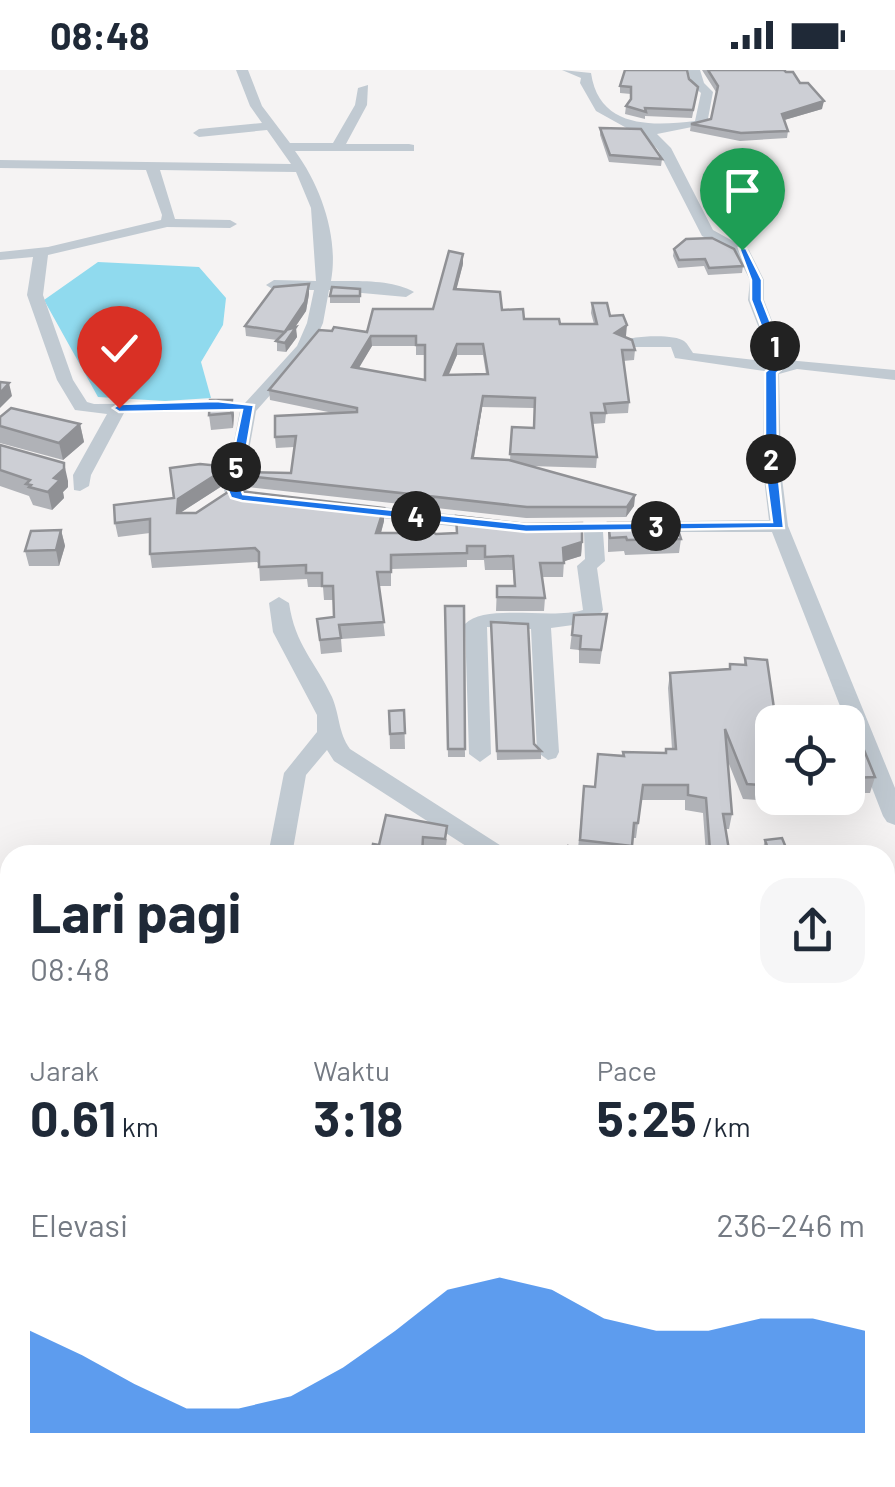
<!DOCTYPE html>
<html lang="id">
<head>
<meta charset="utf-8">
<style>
	:root { --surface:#fff; --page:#f6f6f7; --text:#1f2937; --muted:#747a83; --accent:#1a73e8 }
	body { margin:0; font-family:Barlow,sans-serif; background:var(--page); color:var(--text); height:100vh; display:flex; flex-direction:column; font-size:38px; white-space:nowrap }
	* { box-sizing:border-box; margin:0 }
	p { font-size:32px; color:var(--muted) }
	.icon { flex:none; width:55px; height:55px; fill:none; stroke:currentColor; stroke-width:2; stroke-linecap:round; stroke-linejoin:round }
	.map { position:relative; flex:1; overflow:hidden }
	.side { position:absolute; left:0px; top:775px; width:895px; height:642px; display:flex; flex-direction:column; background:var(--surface); border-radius:30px 30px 0 0; box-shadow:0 10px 40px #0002 }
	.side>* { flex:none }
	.tools { position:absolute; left:755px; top:635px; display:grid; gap:20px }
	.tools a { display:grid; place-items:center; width:110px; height:110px; border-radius:20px; background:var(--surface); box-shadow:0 10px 40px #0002; font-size:50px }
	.pin { position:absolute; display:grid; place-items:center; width:85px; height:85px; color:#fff; margin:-102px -42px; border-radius:50% 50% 50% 0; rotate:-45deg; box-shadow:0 0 10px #0007 }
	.pin .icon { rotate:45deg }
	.km { position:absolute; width:50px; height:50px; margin:-25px; border-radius:50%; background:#222; color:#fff; font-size:28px; line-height:50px; text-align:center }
	.round { display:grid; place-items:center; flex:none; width:105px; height:105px; border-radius:30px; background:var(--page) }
	.head { display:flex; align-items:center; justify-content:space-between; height:170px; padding:0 30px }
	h1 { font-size:55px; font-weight:700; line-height:75px }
	.figures { display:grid; grid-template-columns:repeat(3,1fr); gap:15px; height:170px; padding:10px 30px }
	.figures div { display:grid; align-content:center }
	.figures b { font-size:50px; font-weight:700 }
	.figures small { font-size:28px; font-weight:400 }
	.figures p { font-size:28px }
	.chart { height:280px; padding:20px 30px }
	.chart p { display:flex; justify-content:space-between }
	.chart svg { width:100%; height:180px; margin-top:10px; fill:var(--accent); opacity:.7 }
	.status { display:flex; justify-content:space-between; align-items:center; height:70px; padding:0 50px; background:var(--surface); direction:ltr }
	.status svg { height:28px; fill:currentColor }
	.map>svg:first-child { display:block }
	.water { fill:#90daee }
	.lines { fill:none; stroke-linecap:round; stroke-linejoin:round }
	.path { stroke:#7ad0a6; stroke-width:4; stroke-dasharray:8 5; stroke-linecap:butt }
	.street { fill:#c1cad2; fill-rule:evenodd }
	.rail-far1-casing { stroke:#b5b8bd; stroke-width:10 }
	.rail-casing { stroke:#b5b8bd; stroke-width:11 }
	.rail-far1 { stroke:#fff; stroke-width:6; stroke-dasharray:19; stroke-linecap:butt }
	.rail { stroke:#fff; stroke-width:8; stroke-dasharray:24; stroke-linecap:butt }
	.wall { fill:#b0b2b7; fill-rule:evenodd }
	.shaded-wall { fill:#909195 }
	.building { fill:#cdcfd5; stroke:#909195; stroke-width:2.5; fill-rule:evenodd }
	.route { fill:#1a73e8; stroke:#fff; stroke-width:2.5 }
</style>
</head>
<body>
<div class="status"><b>08:48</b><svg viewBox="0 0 49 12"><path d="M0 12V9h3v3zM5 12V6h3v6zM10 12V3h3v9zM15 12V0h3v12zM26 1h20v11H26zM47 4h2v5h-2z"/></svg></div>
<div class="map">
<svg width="895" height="1417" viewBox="0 0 895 1417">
	<rect width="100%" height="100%" fill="#f5f3f3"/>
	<polygon class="water" points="98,192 199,197 226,228 223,255 201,292 211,328 165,331 98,327 44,230"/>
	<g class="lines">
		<polyline class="path" points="885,853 895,843"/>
		<g class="street">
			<path d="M236 0H248L262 36 290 73H333L355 35 358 18 368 15 367 35 346 74H409L414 75V81H295C321 116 339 168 331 211 355 211 393 209 414 222L406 227 329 220 323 253 312 278 256 341 242 419 263 425V433L236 432 224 421 240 341 124 343 91 405 89 416 80 421 74 420 73 405 107 344 75 340 57 310 27 225 33 187 0 190V182L48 177 161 150 162 145 146 100 0 98V90L291 94 267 60 199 67 193 63 199 59 262 53 250 36ZM160 100 296 102 311 138 316 211 274 210 266 215 274 220H314L307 253 297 276 245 333 94 334 87 332 73 310 43 225 48 185 167 157 230 158 237 154 230 150 175 149Z"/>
			<path d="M562 0 591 3C599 59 653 56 695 51L701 23 692 15 688 0H700L704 13 713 22 707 54 657 64 671 78 713 160 749 180 764 210V230L787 290 895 300V310L797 299 779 304 781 400 788 456 895 718V755L887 752 883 746 772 462H603L605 491 597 498 603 540 595 552 551 558 559 682 556 688 548 690 537 682 531 559 487 557 491 684 480 692 469 684 465 554C485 533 552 550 583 540L577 496 585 489 584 462 545 461V453L769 450 763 400 764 301 675 288 671 277H626L618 272C627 266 674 263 684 271 688 274 690 279 693 283L772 292 748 230 750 210 736 183 702 166 658 80 642 62 632 61 596 41 580 13 581 8Z"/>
			<polygon points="353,434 486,448 495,454 486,460 346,444 344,440"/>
			<path d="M279 527 289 533C295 575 315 591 332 627 340 646 338 662 350 679L506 779 510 785H480L334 691 327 680 306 705 292 785H268L284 703 317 662V645L273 562 269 533Z"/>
			<polygon points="412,1408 450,1408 446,1417 408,1417"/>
		</g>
		<defs>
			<polyline id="rail-far1" points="885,834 895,824"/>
			<polyline id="rail" points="452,1417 458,1408"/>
		</defs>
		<use href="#rail-far1" class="rail-far1-casing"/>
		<use href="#rail" class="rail-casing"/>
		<use href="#rail-far1" class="rail-far1"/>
		<use href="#rail" class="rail"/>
	</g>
	<g class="wall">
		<polygon points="702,0 784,0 800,13 822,39 784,50 788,61 787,68 740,71 690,61 691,54 711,49 716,22"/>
		<polygon points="689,9 698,17 692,48 645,46 645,49 625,44 626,36 631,30 631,24 620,23 620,16"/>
		<polygon points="600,58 662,89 661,96 609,92 600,65"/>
		<polygon points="674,179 743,196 742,203 708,205 704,196 678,198 673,186"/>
		<path d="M463 194 456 219 502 240 524 249 560 254H594L591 243 592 233 610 246 626 266 624 267 635 280 634 290 623 291 629 332 628 343 606 344 605 353 592 354 597 387 596 398 530 396 635 425 634 436 626 447 526 448 248 417 247 406 291 403 294 377 276 378 275 367 333 343 270 330 269 320 367 262 433 239ZM372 276H416V285H425V310L358 298ZM457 285H483L486 304 448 305ZM482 337 534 338V358L512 357 510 390 474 388Z"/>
		<polygon points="360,219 360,233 330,233 330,226"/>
		<polygon points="309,224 306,241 295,257 297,267 286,282 277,281 277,270 246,266 245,256"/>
		<polygon points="232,330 234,345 233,358 211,360 209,345"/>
		<polygon points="0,347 80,354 84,372 63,390 0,373"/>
		<polygon points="0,375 68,411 68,417 63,422 64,428 52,440 33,435 29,426 0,416"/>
		<polygon points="221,396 223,409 222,416 180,443 384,451 381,463 436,464 582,472 581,486 564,491 563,507 542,507 545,528 544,541 496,541 497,516 514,516 513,500 485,500 484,490 467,490 467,497 391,499 391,516 379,516 385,566 341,569 342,582 321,584 317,549 334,547 333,530 324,530 323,517 308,517 307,509 260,511 259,494 257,492 152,498 150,484 150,463 118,467 115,453 174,428"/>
		<polygon points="608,453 681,469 679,483 625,485 624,481 608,482"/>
		<polygon points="61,460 65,476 59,496 29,496 25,481"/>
		<polygon points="445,536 464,536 465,687 448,687"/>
		<polygon points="607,544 600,594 579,593 579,580 570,579 574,545"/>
		<polygon points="491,561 534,674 541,681 541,689 497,690"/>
		<polygon points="745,588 772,652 773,728 772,731 743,729 727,689 732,744 729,759 725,759 729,780 728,785 706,785 703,743 685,740 685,730 641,730 636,768 633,768 631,785 565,785 578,779 584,716 595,717 623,686 666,683 666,679 672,679 668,618 670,603 729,599 730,594 744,595"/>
		<polygon points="404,640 405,679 390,679 389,641"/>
		<polygon points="848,653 875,707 870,723 848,723"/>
		<polygon points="386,745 447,769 445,782 424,780 423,785 371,785 379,775"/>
		<polygon points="765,770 789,785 765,785 763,778"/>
	</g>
	<g class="shaded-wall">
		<polygon points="824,31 822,39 781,51 782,44"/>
		<polygon points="463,184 463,194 454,229 454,219"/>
		<polygon points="309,214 309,224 306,241 287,269 286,260"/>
		<polygon points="627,255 626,266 614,273 615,263"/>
		<polygon points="296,257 297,267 286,282 285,273"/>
		<polygon points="371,266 372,276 353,308 352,297"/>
		<polygon points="457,274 457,285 444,316 444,305"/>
		<polygon points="9,313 12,326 0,338 0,323"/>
		<polygon points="483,326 482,337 472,398 472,388"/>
		<polygon points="232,330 234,345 233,358 231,343"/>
		<polygon points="80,354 84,372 63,390 59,373"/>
		<polygon points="64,393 68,411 68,417 63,422 64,428 52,440 48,422"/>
		<polygon points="221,396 223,409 222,416 180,443 177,443 178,429"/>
		<polygon points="635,425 634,436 626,447 627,437"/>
		<polygon points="384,438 384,451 377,477 376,463"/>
		<polygon points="61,460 65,476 59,496 56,480"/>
		<polygon points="582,472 581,486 562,492 563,478"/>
	</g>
	<g class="building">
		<polygon points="625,0 687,0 689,9 698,17 693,40 645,38 646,42 626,36 631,29 631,17 620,16"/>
		<polygon points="708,0 784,0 786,2 793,2 800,13 808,13 824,31 782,44 788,61 741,63 691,54 711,49 718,16"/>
		<polygon points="600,58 641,59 662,89 610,85"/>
		<polygon points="712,168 734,179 743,196 709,198 705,189 679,190 674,179 686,169"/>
		<path d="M449 181 463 184 454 219 500 222 502 240 523 239 524 249H559L560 254H597L592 233H607L610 246 623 245 627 255 615 263 632 270 635 280H622L629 332 604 334 606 343H591L597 387 510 384 512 357 534 358 535 328 483 326 472 388 509 390 635 425 627 437H527L247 406 248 402 291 403 296 366 275 367V346L357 342V338L269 320 319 260 332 261 334 257 367 262 373 239H433ZM371 266H416V275H425V310L352 297ZM457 274H483L488 304 444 305Z"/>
		<polygon points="309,214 305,232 286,260 296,257 285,273 276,271 285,262 245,256 274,217"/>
		<polygon points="332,217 360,219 360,226 330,226"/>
		<polygon points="0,312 9,313 0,323"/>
		<polygon points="210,330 232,330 231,343 209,345"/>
		<polygon points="11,338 80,354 59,373 0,356 0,347"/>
		<polygon points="0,375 64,393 64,399 54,408 60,410 48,422 29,417 31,415 26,414 30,410 0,400"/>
		<polygon points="200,394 221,396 220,402 178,429 177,443 196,443 231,420 384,438 376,463 403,463 418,453 436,464 457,463 456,446 526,454 582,453 582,472 563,478 564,493 540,493 545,528 497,527 497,516 515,516 513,486 485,487 485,476 467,476 467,483 391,485 391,502 377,502 384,552 339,555 341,568 320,570 317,549 334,547 333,516 322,516 322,503 306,503 306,495 259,497 259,482 255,478 150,484 150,449 115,453 114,435 174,428 170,398"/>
		<polygon points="608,453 676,453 681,469 627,470 626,467 610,468"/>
		<polygon points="61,460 56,480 25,481 31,461"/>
		<polygon points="445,536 464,536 465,679 448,679"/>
		<polygon points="607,544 601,580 580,579 581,566 572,565 574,545"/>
		<polygon points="491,552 528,554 534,674 541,681 497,681"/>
		<polygon points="745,588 767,590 776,652 772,652 772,716 747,714 725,659 732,744 723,744 729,780 710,780 706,728 688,725 688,715 643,715 638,753 634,753 632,776 580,770 584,716 595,717 598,684 624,686 623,682 666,683 666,679 676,679 670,603 730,599 730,594 746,595"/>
		<polygon points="404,640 405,663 390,664 389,641"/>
		<polygon points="848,653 853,653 875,707 848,708"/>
		<polygon points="386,745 447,756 445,769 423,767 422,785 371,785 373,774 379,775"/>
		<polygon points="782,768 789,785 770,785 765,770"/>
		<polygon points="568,776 587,781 585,785 565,785"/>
		<polygon points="461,782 491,784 491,785 461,785"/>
	</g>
	<polygon class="route" points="739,178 746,178 762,210 762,230 787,294 777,303 778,400 784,458 526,462 242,431 231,428 226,416 242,340 119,342 113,338 119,334 216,331 254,335 240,416 243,424 526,454 772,452 765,400 765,302 775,293 751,230 751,210"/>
</svg>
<div class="tools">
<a><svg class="icon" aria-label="locate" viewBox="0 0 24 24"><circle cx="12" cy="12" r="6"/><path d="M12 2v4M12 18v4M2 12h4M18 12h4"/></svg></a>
</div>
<div class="pin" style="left:742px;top:180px;background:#1e9e55"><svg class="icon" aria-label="arrive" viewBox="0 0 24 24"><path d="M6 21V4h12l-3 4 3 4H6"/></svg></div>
<div class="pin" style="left:119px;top:338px;background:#d93025"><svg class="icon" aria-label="check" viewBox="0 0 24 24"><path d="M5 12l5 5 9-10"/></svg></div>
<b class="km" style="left:775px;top:276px">1</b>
<b class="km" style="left:771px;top:389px">2</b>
<b class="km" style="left:656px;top:456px">3</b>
<b class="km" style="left:416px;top:446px">4</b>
<b class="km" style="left:236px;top:397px">5</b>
<section class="side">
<div class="head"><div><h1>Lari pagi</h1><p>08:48</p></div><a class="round"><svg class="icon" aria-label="share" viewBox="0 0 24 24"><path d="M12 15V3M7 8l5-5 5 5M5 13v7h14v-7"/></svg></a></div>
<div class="figures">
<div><p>Jarak</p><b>0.61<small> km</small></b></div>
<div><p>Waktu</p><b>3:18</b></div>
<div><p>Pace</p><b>5:25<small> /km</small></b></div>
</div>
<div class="chart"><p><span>Elevasi</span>236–246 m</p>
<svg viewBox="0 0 160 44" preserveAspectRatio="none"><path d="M0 44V19L10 25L20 32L30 38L40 38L50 35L60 28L70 19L80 9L90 6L100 9L110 16L120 19L130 19L140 16L150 16L160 19V44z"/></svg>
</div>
</section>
</div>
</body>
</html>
